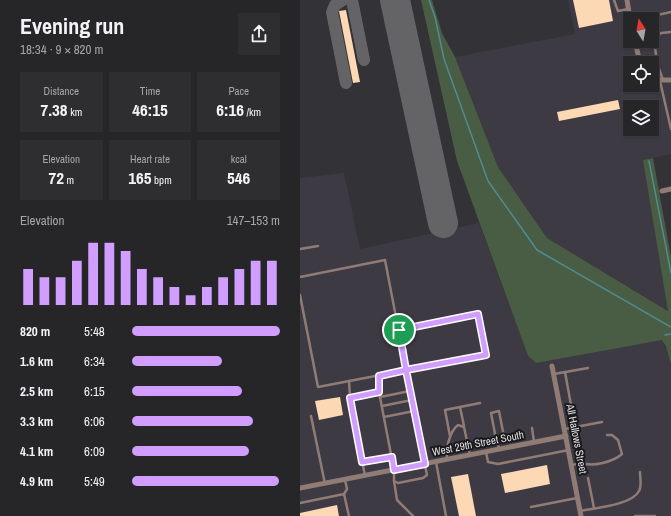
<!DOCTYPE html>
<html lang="en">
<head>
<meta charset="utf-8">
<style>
	:root { --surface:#262628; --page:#2e2e30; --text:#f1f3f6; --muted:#a4a5a8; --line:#424345; --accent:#d19dfe }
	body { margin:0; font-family:"Archivo Narrow",sans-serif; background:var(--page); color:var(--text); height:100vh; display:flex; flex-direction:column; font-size:15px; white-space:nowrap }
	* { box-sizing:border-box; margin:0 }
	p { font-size:13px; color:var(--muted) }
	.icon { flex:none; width:22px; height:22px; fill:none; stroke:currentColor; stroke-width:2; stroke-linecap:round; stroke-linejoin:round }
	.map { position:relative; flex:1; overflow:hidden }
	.sheet { display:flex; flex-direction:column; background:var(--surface); width:300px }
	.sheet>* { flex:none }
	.needle { width:26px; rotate:349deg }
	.buttons { position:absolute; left:323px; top:12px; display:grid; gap:8px }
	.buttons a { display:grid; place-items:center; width:36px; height:36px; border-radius:0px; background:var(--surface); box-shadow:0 1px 3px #0004,0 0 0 1px var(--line); font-size:20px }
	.pin { position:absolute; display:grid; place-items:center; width:34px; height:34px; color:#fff; margin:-17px; border:2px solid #fff; border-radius:50%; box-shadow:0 1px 4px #0007 }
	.round { display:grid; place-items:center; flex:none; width:42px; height:42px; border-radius:0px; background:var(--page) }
	.headline { display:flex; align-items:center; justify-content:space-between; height:68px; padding:0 20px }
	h1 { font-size:22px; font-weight:700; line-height:30px }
	.figures { display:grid; grid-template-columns:repeat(3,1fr); gap:6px; height:68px; padding:4px 20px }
	.figures div { display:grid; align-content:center; border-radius:0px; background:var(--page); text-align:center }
	.figures b { font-size:17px; font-weight:700 }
	.figures small { font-size:11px; font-weight:400 }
	.figures p { font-size:11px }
	.chart { height:112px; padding:8px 20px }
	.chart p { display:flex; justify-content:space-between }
	.chart svg { width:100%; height:72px; margin-top:4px; stroke:var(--accent); stroke-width:6 }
	ul { padding:0 20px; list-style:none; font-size:13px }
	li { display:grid; grid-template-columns:64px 48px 1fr; align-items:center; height:30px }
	li i { height:10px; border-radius:5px; background:var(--accent) }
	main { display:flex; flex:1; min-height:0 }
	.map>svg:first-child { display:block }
	.built { fill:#3d3a44; fill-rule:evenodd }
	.green { fill:#495c44 }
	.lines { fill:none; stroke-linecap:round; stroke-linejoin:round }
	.stream { stroke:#508c92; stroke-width:1.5 }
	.taxiway { stroke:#646467; stroke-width:12 }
	.runway { stroke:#646467; stroke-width:30 }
	.building { fill:#fcd8b4 }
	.service { stroke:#907c74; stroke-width:2.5 }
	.minor { stroke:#907c74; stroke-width:5 }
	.route-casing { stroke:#fff; stroke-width:8 }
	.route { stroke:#d19dfe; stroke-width:5 }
	.labels { text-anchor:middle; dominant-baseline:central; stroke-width:4; stroke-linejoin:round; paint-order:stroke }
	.street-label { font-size:11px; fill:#dfdee1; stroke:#1a1a1c }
</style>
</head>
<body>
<main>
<section class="sheet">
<div class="headline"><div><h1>Evening run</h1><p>18:34 · 9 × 820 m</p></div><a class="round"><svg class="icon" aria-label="share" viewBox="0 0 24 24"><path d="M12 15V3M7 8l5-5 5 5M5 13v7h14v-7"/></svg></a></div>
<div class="figures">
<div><p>Distance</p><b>7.38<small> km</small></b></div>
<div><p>Time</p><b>46:15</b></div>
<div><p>Pace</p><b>6:16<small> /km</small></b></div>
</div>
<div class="figures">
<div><p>Elevation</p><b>72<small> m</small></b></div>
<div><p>Heart rate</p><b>165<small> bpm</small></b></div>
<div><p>kcal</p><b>546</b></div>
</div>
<div class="chart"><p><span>Elevation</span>147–153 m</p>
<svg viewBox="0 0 160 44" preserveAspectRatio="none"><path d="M5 44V22M15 44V27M25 44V27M35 44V17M45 44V6M55 44V6M65 44V11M75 44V22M85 44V27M95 44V33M105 44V38M115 44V33M125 44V27M135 44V22M145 44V17M155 44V17"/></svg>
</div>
<ul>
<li><b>820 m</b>5:48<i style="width:100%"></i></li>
<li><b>1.6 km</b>6:34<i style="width:61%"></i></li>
<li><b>2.5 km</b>6:15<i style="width:74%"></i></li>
<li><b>3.3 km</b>6:06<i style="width:82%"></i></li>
<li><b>4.1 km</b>6:09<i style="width:79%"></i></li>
<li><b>4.9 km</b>5:49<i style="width:99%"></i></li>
</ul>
</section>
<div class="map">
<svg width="371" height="516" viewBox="0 0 371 516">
	<rect width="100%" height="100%" fill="#333236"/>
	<g class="built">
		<path d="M268 0H371V154L343 160 369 311 247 238 198 167 155 57 275 34ZM330 19H352V41H330ZM330 63H352V85H330ZM330 107H352V129H330Z"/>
		<polygon points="44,173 60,249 179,223 228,356 236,363 362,339 368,355 371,370 371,516 0,516 0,178"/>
	</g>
	<polygon class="green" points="121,0 132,0 142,33 155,57 198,167 247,238 368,311 343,160 353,158 371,257 371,365 366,347 362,340 236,363 228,356 157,161"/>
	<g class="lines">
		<g class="stream">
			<polyline points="129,0 135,17 144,59 188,181 237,250 371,327"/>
			<polyline points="349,161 371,273"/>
			<polyline points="365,335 371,334"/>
		</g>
		<g class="taxiway">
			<polyline points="43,0 35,5 32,12 46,83"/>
			<polyline points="52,0 64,60"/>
		</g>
		<polyline class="runway" points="95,0 143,223"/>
	</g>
	<g class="building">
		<polygon points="273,0 309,0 313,21 279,28"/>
		<polygon points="46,10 60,82 53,83 39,11"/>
		<polygon points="318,100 320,109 259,121 257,112"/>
		<polygon points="40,397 43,415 19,420 15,401"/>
		<polygon points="247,465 250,484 205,493 201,474"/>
		<polygon points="168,474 176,516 159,516 151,477"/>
		<polygon points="37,505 39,516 0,516 0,513"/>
	</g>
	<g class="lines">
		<g class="service">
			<polyline points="314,0 318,11 328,9"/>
			<polyline points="340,19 371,12"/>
			<polyline points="336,43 354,41"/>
			<polyline points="363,80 357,63 354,39 361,33 371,32"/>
			<polyline points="360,81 371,129"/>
			<polyline points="0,249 18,246"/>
			<polyline points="0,277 85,260 114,411"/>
			<polyline points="0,295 18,387 185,355 178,314 99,329"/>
			<polyline points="265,372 275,427"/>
			<polyline points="254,374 288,368"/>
			<polyline points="79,376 79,392"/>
			<polyline points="49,381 50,398"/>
			<polyline points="80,397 110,391"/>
			<polyline points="82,406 112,400"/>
			<polygon points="199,411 204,437 196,439 191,413"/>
			<polyline points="11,416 25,484"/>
			<polyline points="164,426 160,407 180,403"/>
			<polyline points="232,428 234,442"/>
			<polyline points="265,429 302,422"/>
			<polyline points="150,436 145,410 160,407"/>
			<polyline points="197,439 199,449"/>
			<polyline points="186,452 188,462 198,464 269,450"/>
			<path d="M147 459C146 449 149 432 158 425L164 427 170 455"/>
			<polyline points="62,462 92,457"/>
			<polyline points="136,462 146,516"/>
			<path d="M282 463C293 467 313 462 322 454L318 440 312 435H307"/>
			<polyline points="272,465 282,463 277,436"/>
			<polyline points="65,476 50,398 79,392 94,470 94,481 98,483 123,478 127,475 114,411 84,417"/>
			<polyline points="288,478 294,508"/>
			<polyline points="94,481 97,500 113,516"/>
			<polyline points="44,494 49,516"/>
			<polyline points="0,503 44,494 47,489 45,480"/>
			<polyline points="231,507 277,498"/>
			<path d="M280 511C295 508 332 505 339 491 342 486 340 478 340 472"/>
			<polyline points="335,516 355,516"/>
		</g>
		<g class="minor">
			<polyline points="327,0 330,19"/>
			<polyline points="335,41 340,63"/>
			<polyline points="352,78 363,80 371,80"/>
			<polyline points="362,191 371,189"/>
			<polyline points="252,366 281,516"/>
			<polyline points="0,488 266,436"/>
		</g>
	</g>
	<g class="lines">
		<defs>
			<polyline id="route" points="99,330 106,370 79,376 79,392 50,398 62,462 92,457 94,470 125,464 106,370 186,355 178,314 99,330"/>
		</defs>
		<use href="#route" class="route-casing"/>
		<use href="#route" class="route"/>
	</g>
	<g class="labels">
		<g class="street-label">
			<text transform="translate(277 439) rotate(79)">All Hallows Street</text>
			<text transform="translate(178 443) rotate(-11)">West 29th Street South</text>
		</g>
	</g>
</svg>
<div class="buttons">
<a><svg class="needle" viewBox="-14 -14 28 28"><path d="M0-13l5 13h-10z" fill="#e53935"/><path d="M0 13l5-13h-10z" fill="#a4a5a8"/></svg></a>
<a><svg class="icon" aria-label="locate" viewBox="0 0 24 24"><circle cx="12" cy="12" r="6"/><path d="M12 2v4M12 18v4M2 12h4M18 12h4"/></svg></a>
<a><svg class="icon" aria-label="layers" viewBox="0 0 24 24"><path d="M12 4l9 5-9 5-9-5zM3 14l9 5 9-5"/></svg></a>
</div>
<div class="pin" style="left:99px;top:330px;background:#1e9e55"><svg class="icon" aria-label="arrive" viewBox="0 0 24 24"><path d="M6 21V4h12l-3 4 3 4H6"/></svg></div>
</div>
</main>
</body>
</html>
